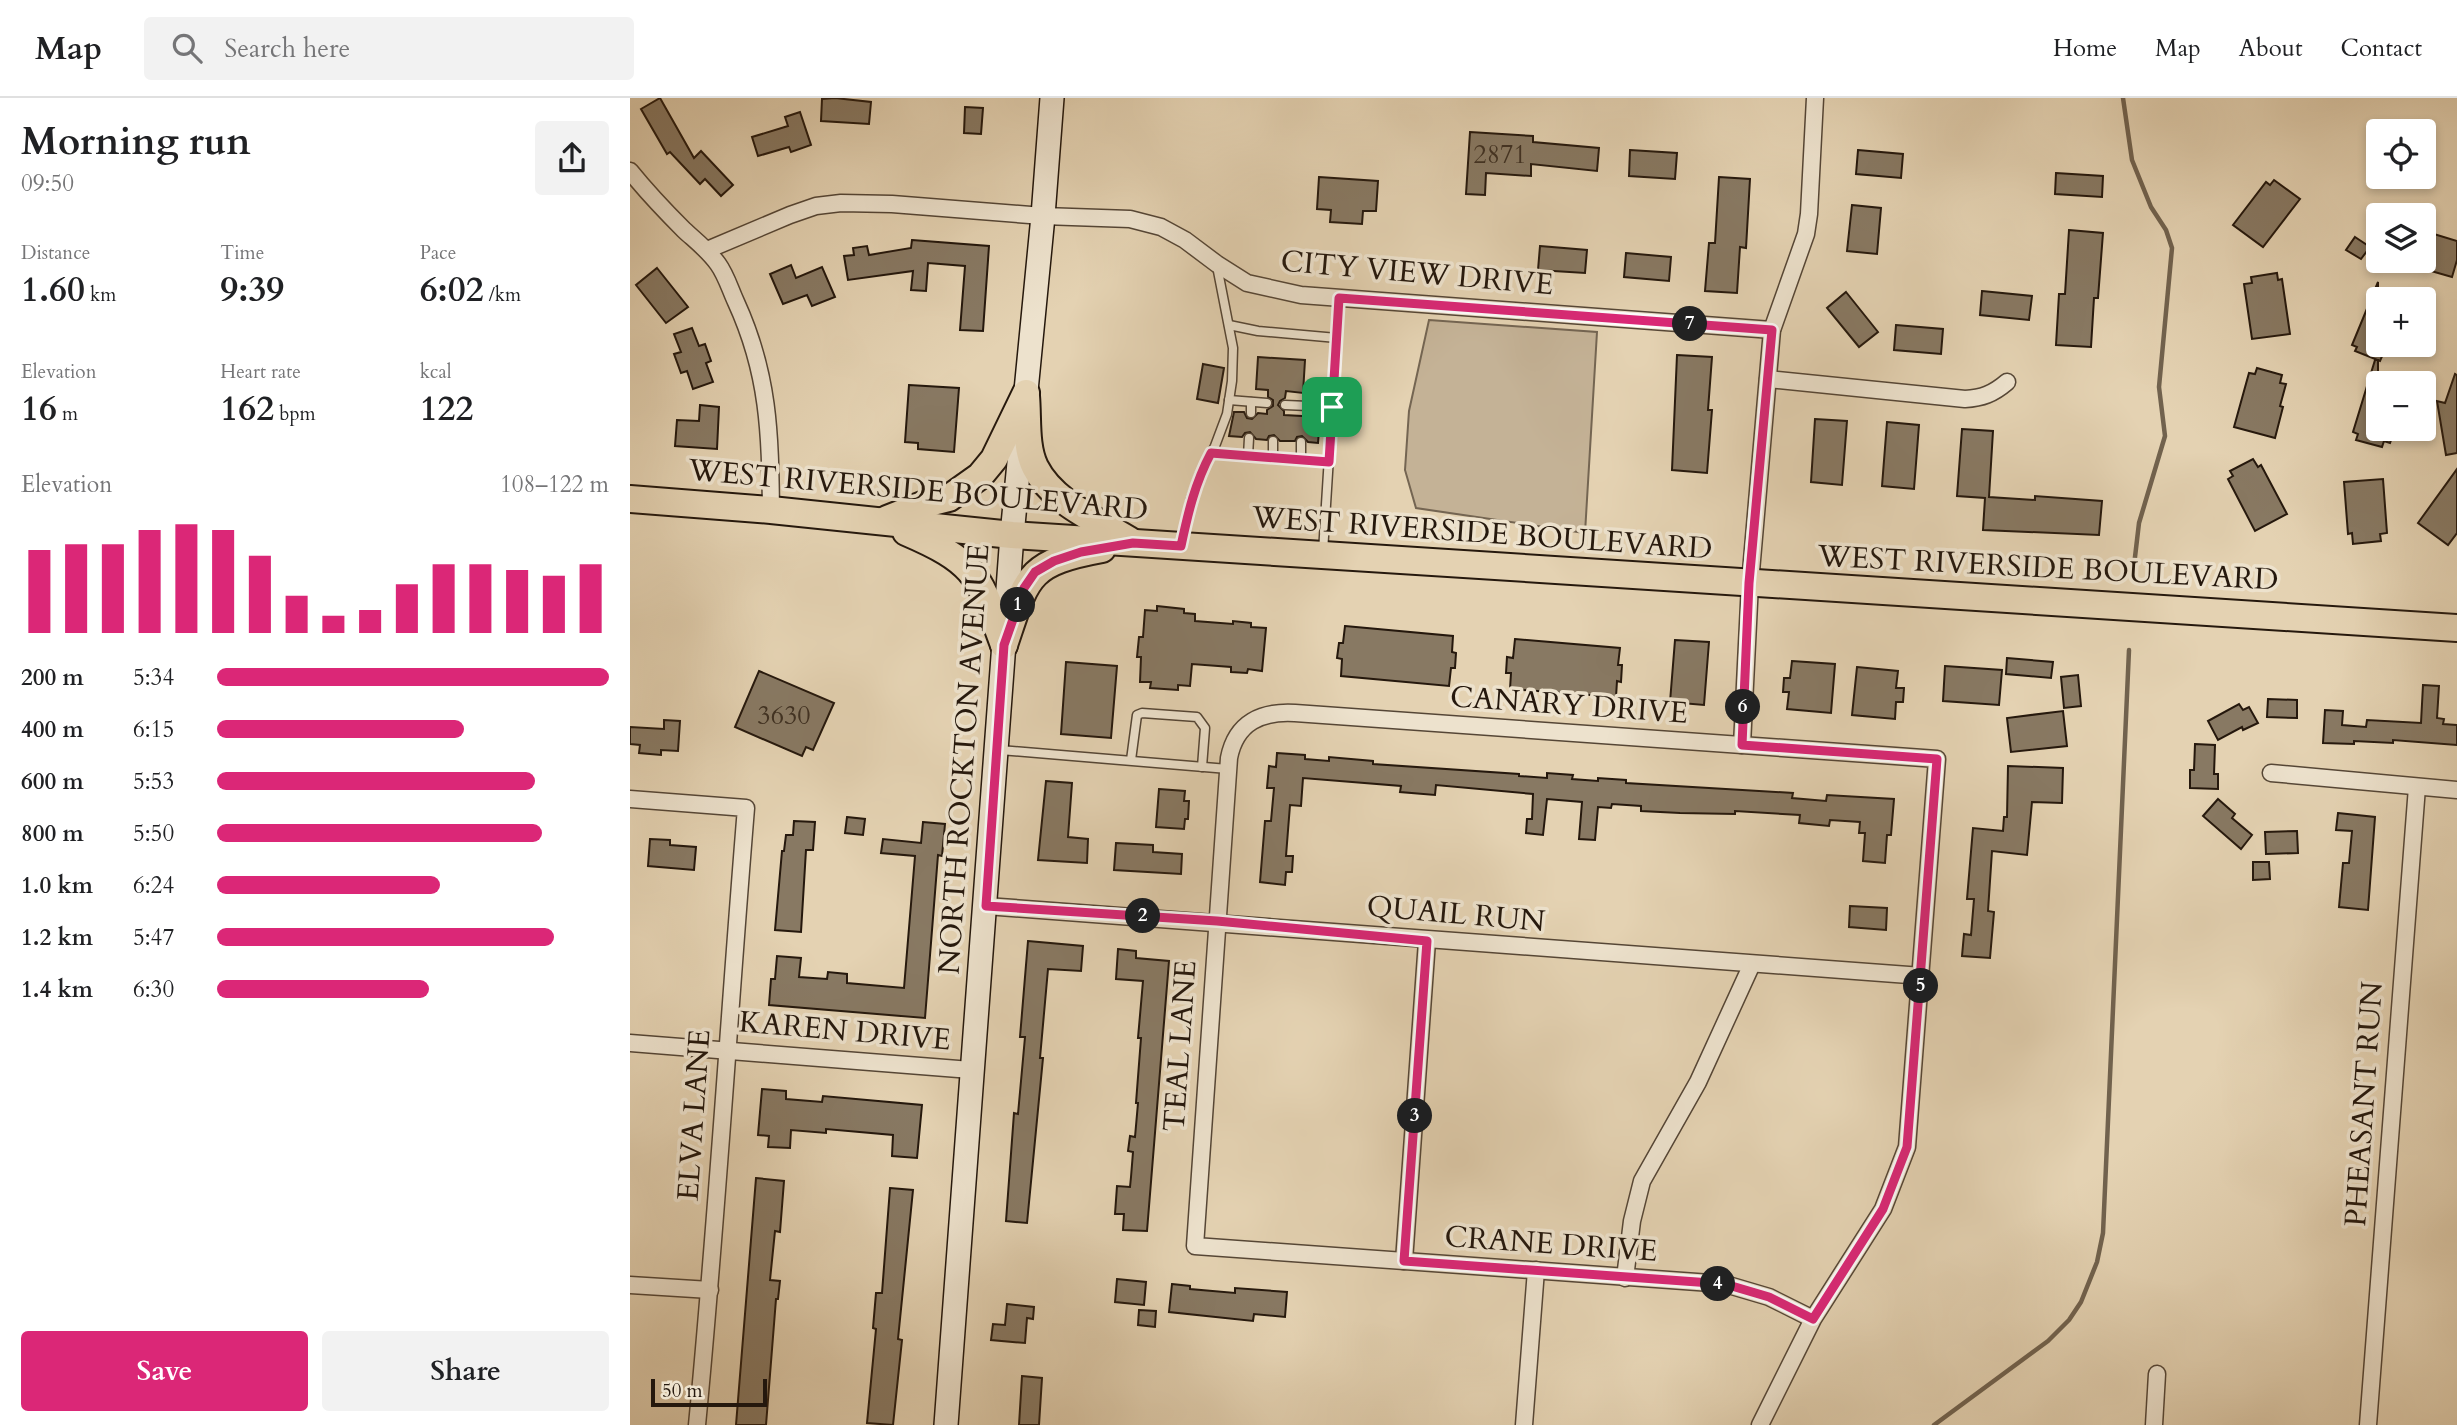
<!DOCTYPE html>
<html lang="en">
<head>
<meta charset="utf-8">
<style>
	:root { --surface:#fff; --page:#f2f2f2; --text:#202124; --muted:#757577; --line:#e0e0e0; --accent:#db2777 }
	body { margin:0; font-family:Cardo,serif; background:var(--page); color:var(--text); height:100vh; display:flex; flex-direction:column; font-size:26px; white-space:nowrap }
	* { box-sizing:border-box; margin:0 }
	p { font-size:23px; color:var(--muted) }
	.icon { flex:none; width:38px; height:38px; fill:none; stroke:currentColor; stroke-width:2; stroke-linecap:round; stroke-linejoin:round }
	.map { position:relative; flex:1; overflow:hidden }
	.side { display:flex; flex-direction:column; background:var(--surface); width:630px }
	.side>* { flex:none }
	.fabs { position:absolute; left:1736px; top:21px; display:grid; gap:14px }
	.fabs a { display:grid; place-items:center; width:70px; height:70px; border-radius:7px; background:var(--surface); box-shadow:0 4px 10px #0003; font-size:35px }
	.scale { position:absolute; left:21px; bottom:18px; width:116px; box-sizing:border-box; padding-left:7px; border:4px solid #25180d; border-top:0; font-size:19px; line-height:24px; white-space:nowrap; color:#25180d; -webkit-text-stroke:5px #ede2cd; paint-order:stroke }
	.pin { position:absolute; display:grid; place-items:center; width:60px; height:60px; color:#fff; margin:-30px; border-radius:14px; box-shadow:0 4px 10px #0006 }
	.km { position:absolute; width:35px; height:35px; margin:-18px; border-radius:50%; background:#222; color:#fff; font-size:19px; line-height:35px; text-align:center }
	.round { display:grid; place-items:center; flex:none; width:74px; height:74px; border-radius:7px; background:var(--page) }
	.headline { display:flex; align-items:center; justify-content:space-between; height:119px; padding:0 21px }
	h1 { font-size:38px; font-weight:700; line-height:52px }
	.figures { display:grid; grid-template-columns:repeat(3,1fr); gap:10px; height:119px; padding:7px 21px }
	.figures div { display:grid; align-content:center }
	.figures b { font-size:35px; font-weight:700 }
	.figures small { font-size:19px; font-weight:400 }
	.figures p { font-size:19px }
	.chart { height:196px; padding:14px 21px }
	.chart p { display:flex; justify-content:space-between }
	.chart svg { width:100%; height:126px; margin-top:7px; stroke:var(--accent); stroke-width:6 }
	.button { display:flex; gap:14px; margin-top:auto; padding:14px 21px }
	.button a { flex:1; height:80px; border-radius:7px; background:var(--accent); color:#fff; font-size:28px; font-weight:700; line-height:80px; text-align:center }
	.button a+a { background:var(--page); color:var(--text) }
	ul { padding:0 21px; list-style:none; font-size:23px }
	li { display:grid; grid-template-columns:112px 84px 1fr; align-items:center; height:52px }
	li i { height:18px; border-radius:9px; background:var(--accent) }
	header { display:flex; align-items:center; gap:42px; box-sizing:border-box; height:98px; padding:0 35px; background:var(--surface); border-bottom:2px solid var(--line) }
	header strong { font-size:33px }
	nav { display:flex; gap:38px; margin-inline-start:auto; font-size:24px }
	.search { width:490px; height:63px; background:var(--page); display:flex; align-items:center; gap:18px; box-sizing:border-box; padding:0 24px; border-radius:7px; color:var(--muted); font-size:26px }
	main { display:flex; flex:1; min-height:0 }
	.map>svg:first-child { display:block }
	.green { fill:#c4b296; stroke:#746552; stroke-width:2 }
	.lines { fill:none; stroke-linecap:round; stroke-linejoin:round }
	.stream { stroke:#71624e; stroke-width:4.5 }
	.building { fill:#887963; stroke:#25180d; stroke-width:2 }
	.lane-casing { stroke:#554636; stroke-width:11 }
	.street-casing { stroke:#554636; stroke-width:19 }
	.secondary-casing { stroke:#25180d; stroke-width:26 }
	.primary-casing { stroke:#25180d; stroke-width:30 }
	.lane { stroke:#ede2cd; stroke-width:8 }
	.street { stroke:#ede2cd; stroke-width:16 }
	.secondary { stroke:#ede2cd; stroke-width:23 }
	.primary { stroke:#e4d2b2; stroke-width:26 }
	.route-casing { stroke:#fff; stroke-width:14 }
	.route { stroke:#db2777; stroke-width:9 }
	.labels { text-anchor:middle; dominant-baseline:central; stroke-width:7; stroke-linejoin:round; paint-order:stroke }
	.number-label { font-size:26px; fill:#3e3022 }
	.street-label { font-size:30px; fill:#25180d; stroke:#ede2cd }
</style>
</head>
<body>
<header>
<strong>Map</strong>
<div class="search"><svg class="icon" aria-label="search" viewBox="0 0 24 24"><circle cx="10" cy="10" r="6"/><path d="M15 15l6 6"/></svg>Search here</div>
<nav><a>Home</a><a>Map</a><a>About</a><a>Contact</a></nav>
</header>
<main>
<section class="side">
<div class="headline"><div><h1>Morning run</h1><p>09:50</p></div><a class="round"><svg class="icon" aria-label="share" viewBox="0 0 24 24"><path d="M12 15V3M7 8l5-5 5 5M5 13v7h14v-7"/></svg></a></div>
<div class="figures">
<div><p>Distance</p><b>1.60<small> km</small></b></div>
<div><p>Time</p><b>9:39</b></div>
<div><p>Pace</p><b>6:02<small> /km</small></b></div>
</div>
<div class="figures">
<div><p>Elevation</p><b>16<small> m</small></b></div>
<div><p>Heart rate</p><b>162<small> bpm</small></b></div>
<div><p>kcal</p><b>122</b></div>
</div>
<div class="chart"><p><span>Elevation</span>108–122 m</p>
<svg viewBox="0 0 160 44" preserveAspectRatio="none"><path d="M5 44V15M15 44V13M25 44V13M35 44V8M45 44V6M55 44V8M65 44V17M75 44V31M85 44V38M95 44V36M105 44V27M115 44V20M125 44V20M135 44V22M145 44V24M155 44V20"/></svg>
</div>
<ul>
<li><b>200 m</b>5:34<i style="width:100%"></i></li>
<li><b>400 m</b>6:15<i style="width:63%"></i></li>
<li><b>600 m</b>5:53<i style="width:81%"></i></li>
<li><b>800 m</b>5:50<i style="width:83%"></i></li>
<li><b>1.0 km</b>6:24<i style="width:57%"></i></li>
<li><b>1.2 km</b>5:47<i style="width:86%"></i></li>
<li><b>1.4 km</b>6:30<i style="width:54%"></i></li>
</ul>
<div class="button"><a>Save</a><a>Share</a></div>
</section>
<div class="map">
<svg width="1827" height="1327" viewBox="0 0 1827 1327">
	<rect width="100%" height="100%" fill="#e4d2b2"/>
	<filter id="stains"><feTurbulence type="fractalNoise" baseFrequency=".00286" numOctaves="4"/><feColorMatrix values="0 0 0 0 .2 0 0 0 0 .09 0 0 0 0 .02 0 0 0 .5 -.17"/></filter>
	<radialGradient id="worn" r=".72"><stop offset=".6" stop-color="#630" stop-opacity="0"/><stop offset="1" stop-color="#630" stop-opacity=".3"/></radialGradient>
	<polygon class="green" points="799,222 967,234 955,435 786,410 775,372 779,313"/>
	<g class="lines">
		<g class="stream">
			<polyline points="1493,0 1502,62 1521,109 1536,132 1542,150 1529,289 1535,338 1509,425 1503,476"/>
			<polyline points="1304,1327 1418,1243 1439,1222 1451,1204 1467,1164 1473,1135 1499,552"/>
		</g>
	</g>
	<g class="building">
		<polygon points="30,0 64,60 71,53 103,87 91,98 75,81 70,86 40,54 37,56 11,11"/>
		<polygon points="205,0 241,4 239,26 191,23 192,1"/>
		<polygon points="335,9 353,10 351,36 334,35"/>
		<polygon points="170,14 181,47 161,54 159,49 128,58 122,39 158,28 155,19"/>
		<polygon points="840,34 903,38 903,44 969,50 967,73 901,66 901,78 856,75 855,97 836,96"/>
		<polygon points="1000,52 1047,55 1045,81 999,78"/>
		<polygon points="1228,52 1273,56 1271,80 1226,76"/>
		<polygon points="1426,75 1473,78 1472,99 1425,96"/>
		<polygon points="689,79 748,83 746,113 733,113 732,126 700,124 701,112 687,111"/>
		<polygon points="1089,79 1120,81 1116,150 1110,149 1107,195 1075,193 1079,145 1085,145"/>
		<polygon points="1644,82 1670,101 1633,149 1603,127 1636,84 1640,87"/>
		<polygon points="1222,107 1251,110 1247,156 1217,153"/>
		<polygon points="1439,132 1473,135 1468,200 1464,200 1461,249 1426,247 1429,196 1435,196"/>
		<polygon points="1794,133 1827,143 1827,162 1822,179 1794,171"/>
		<polygon points="1725,139 1740,149 1731,161 1716,152"/>
		<polygon points="282,142 359,148 353,233 330,232 335,168 298,165 296,193 281,192 283,173 218,182 214,158 224,157 223,150 237,148 239,157 281,150"/>
		<polygon points="910,148 957,152 955,175 908,172"/>
		<polygon points="996,155 1041,159 1039,183 994,179"/>
		<polygon points="161,167 166,180 192,169 205,199 182,208 177,197 153,206 140,176"/>
		<polygon points="27,170 58,209 36,225 6,187"/>
		<polygon points="1647,175 1648,182 1652,181 1660,236 1622,241 1614,186 1622,185 1621,179"/>
		<polygon points="1748,184 1748,247 1757,247 1750,263 1725,253 1727,249 1722,247"/>
		<polygon points="1352,193 1402,198 1399,222 1350,217"/>
		<polygon points="1216,194 1248,234 1229,249 1197,210"/>
		<polygon points="1266,227 1313,231 1311,256 1264,252"/>
		<polygon points="62,230 69,248 75,246 81,263 76,265 83,284 63,291 57,273 51,275 44,256 51,254 44,236"/>
		<polygon points="1047,257 1082,259 1078,312 1082,312 1077,375 1042,372"/>
		<polygon points="628,259 675,262 673,295 656,293 655,300 650,303 648,307 654,313 654,317 690,319 688,345 678,344 672,338 667,339 665,343 650,343 644,337 639,338 637,342 626,341 620,334 615,335 612,339 599,338 604,314 614,314 617,320 622,321 628,315 637,316 637,312 643,308 643,302 638,299 638,292 626,291"/>
		<polygon points="1745,262 1748,262 1748,331 1765,331 1760,345 1754,343 1752,349 1726,342 1728,336 1723,334"/>
		<polygon points="573,266 594,270 588,305 567,301"/>
		<polygon points="1627,270 1652,277 1650,285 1656,286 1650,308 1653,309 1645,340 1604,329 1619,275 1625,276"/>
		<polygon points="1825,276 1827,277 1827,355 1816,357 1807,303 1815,305"/>
		<polygon points="279,287 329,290 324,354 288,351 288,345 275,344"/>
		<polygon points="70,307 89,309 87,351 45,348 47,322 69,323"/>
		<polygon points="1185,321 1217,323 1212,387 1181,384"/>
		<polygon points="1257,324 1289,327 1284,391 1252,388"/>
		<polygon points="1332,331 1363,333 1359,399 1405,402 1405,398 1472,403 1469,437 1353,432 1355,400 1327,398"/>
		<polygon points="1623,361 1628,369 1631,367 1657,416 1625,433 1598,381 1603,378 1600,373"/>
		<polygon points="1827,371 1827,435 1818,447 1788,425"/>
		<polygon points="1753,381 1757,435 1750,436 1751,443 1723,446 1722,435 1718,436 1714,384"/>
		<polygon points="527,508 554,511 554,515 565,516 565,523 603,526 603,523 621,525 621,529 636,530 632,573 618,571 617,575 601,574 601,569 562,566 560,588 548,587 548,592 520,590 521,584 510,584 511,559 507,559 509,539 513,539 515,512 527,513"/>
		<polygon points="715,528 823,538 822,554 826,555 825,570 821,570 819,588 711,578 712,561 707,560 709,545 713,545"/>
		<polygon points="885,541 990,550 988,567 992,567 991,584 987,583 986,599 880,591 881,575 876,575 877,559 883,560"/>
		<polygon points="1045,542 1079,544 1074,607 1040,604"/>
		<polygon points="1377,560 1423,564 1421,580 1376,576"/>
		<polygon points="1162,563 1205,566 1201,615 1157,611 1159,594 1153,594 1154,580 1160,580"/>
		<polygon points="436,564 487,568 481,640 431,636"/>
		<polygon points="1315,568 1372,572 1369,607 1313,603"/>
		<polygon points="1227,569 1268,573 1266,590 1274,590 1273,604 1266,604 1265,621 1222,617"/>
		<polygon points="129,573 204,605 183,652 176,649 172,658 105,629"/>
		<polygon points="1448,577 1451,608 1434,610 1431,579"/>
		<polygon points="1793,587 1809,588 1807,620 1814,621 1813,626 1827,627 1827,647 1763,642 1763,645 1724,643 1724,646 1693,645 1695,612 1713,613 1712,627 1736,629 1737,622 1791,625"/>
		<polygon points="1638,601 1667,602 1667,620 1637,619"/>
		<polygon points="1609,606 1613,612 1619,609 1628,625 1613,632 1612,629 1588,642 1578,623"/>
		<polygon points="1433,613 1437,648 1381,654 1377,620"/>
		<polygon points="34,622 50,623 48,653 31,652 31,657 9,655 10,647 0,646 0,629 34,631"/>
		<polygon points="1565,646 1585,647 1584,676 1588,676 1588,691 1560,690 1560,672 1564,672"/>
		<polygon points="647,655 675,657 675,661 699,663 699,659 743,663 743,666 889,676 889,678 917,680 917,675 943,677 942,681 968,683 968,680 996,682 996,685 1163,695 1162,700 1196,703 1197,697 1264,701 1261,737 1257,737 1255,765 1233,763 1235,735 1229,735 1230,724 1200,722 1199,728 1169,725 1170,717 1105,713 1105,716 1050,715 1011,713 1011,708 982,706 981,710 968,709 965,742 949,741 952,704 917,701 913,737 896,735 897,721 902,721 903,696 806,687 805,697 770,694 771,688 673,680 671,708 660,707 656,758 663,758 662,774 656,774 655,787 630,784 635,723 641,723 644,690 637,690 639,668 646,669"/>
		<polygon points="1378,668 1433,670 1432,705 1402,704 1397,757 1362,753 1358,813 1364,814 1360,860 1332,858 1334,836 1341,837 1344,801 1337,801 1343,730 1373,733 1374,719 1377,719"/>
		<polygon points="416,683 442,685 438,739 458,741 457,765 408,762"/>
		<polygon points="529,691 555,693 554,703 559,703 558,721 555,721 554,731 526,729"/>
		<polygon points="1588,701 1605,716 1602,720 1622,737 1611,751 1573,718"/>
		<polygon points="1708,715 1745,719 1738,812 1709,809 1713,765 1719,765 1722,733 1706,732"/>
		<polygon points="217,719 235,721 233,737 215,735"/>
		<polygon points="164,723 185,724 183,752 176,752 171,834 145,832 152,753 154,753 156,737 163,737"/>
		<polygon points="293,724 315,726 312,758 308,757 295,920 139,907 141,881 145,881 147,858 171,860 169,879 197,881 198,874 217,876 217,885 274,890 285,758 251,755 253,741 291,745"/>
		<polygon points="1667,733 1668,755 1636,756 1635,734"/>
		<polygon points="20,741 40,742 40,747 66,749 64,772 18,768"/>
		<polygon points="486,745 523,747 523,754 552,756 551,776 484,772"/>
		<polygon points="1623,764 1639,764 1640,781 1623,782"/>
		<polygon points="1220,808 1257,810 1256,832 1219,829"/>
		<polygon points="398,843 453,848 451,873 418,871 410,960 413,960 397,1125 376,1123 384,1015 388,1016 395,939 390,939"/>
		<polygon points="488,851 506,853 506,860 539,863 517,1133 493,1132 494,1116 485,1116 487,1088 500,1089 501,1079 503,1054 498,1053 500,1038 505,1039 508,1005 506,1005 511,940 508,940 513,883 486,881"/>
		<polygon points="132,991 156,993 156,1001 192,1004 193,998 292,1007 287,1060 262,1058 263,1037 196,1031 196,1035 161,1032 160,1050 138,1049 139,1038 128,1037"/>
		<polygon points="126,1080 154,1083 150,1134 145,1133 140,1182 150,1183 148,1201 146,1201 136,1327 106,1327"/>
		<polygon points="260,1090 283,1092 268,1241 272,1242 263,1327 237,1325 246,1231 243,1230 246,1195 252,1195"/>
		<polygon points="487,1181 516,1184 514,1207 485,1204"/>
		<polygon points="542,1186 560,1188 560,1191 605,1195 605,1190 657,1194 655,1219 624,1216 623,1223 539,1214"/>
		<polygon points="377,1206 404,1209 403,1221 397,1220 395,1245 361,1242 363,1226 375,1227"/>
		<polygon points="509,1212 526,1213 525,1229 508,1227"/>
		<polygon points="392,1278 412,1280 409,1327 389,1327"/>
	</g>
	<g class="lines">
		<defs>
			<g id="lane">
				<polyline points="599,227 628,233 707,240"/>
				<polyline points="599,302 637,305"/>
				<polyline points="655,307 702,309"/>
				<polyline points="621,315 621,304"/>
				<polyline points="581,355 699,364"/>
				<polyline points="618,358 619,340"/>
				<polyline points="643,360 643,343"/>
				<polyline points="671,362 671,344"/>
				<polyline points="552,445 561,401 570,376 585,348 597,316 602,283 603,250 587,168"/>
				<polyline points="693,454 709,200"/>
				<polyline points="370,652 598,671"/>
				<polyline points="501,662 507,617 512,615 567,619 575,630 572,669"/>
			</g>
			<g id="street">
				<path d="M0 73C17 94 35 113 54 132 66 143 78 152 88 166 96 177 100 191 106 204 139 276 140 335 141 412"/>
				<polyline points="77,152 160,117 186,108 211,105 262,106 413,118 500,121 531,129 555,142 587,166 617,185 671,197 1142,232"/>
				<path d="M1138 281 1335 301C1352 300 1363 296 1377 284"/>
				<polyline points="1112,647 1120,485 1142,232 1176,136 1179,116 1185,0"/>
				<polyline points="1641,675 1827,692"/>
				<path d="M0 701 116 710C99 916 87 1122 67 1327"/>
				<polyline points="356,808 1292,878"/>
				<polyline points="0,945 341,972"/>
				<polyline points="774,1163 797,843"/>
				<polyline points="995,1180 1002,1123 1012,1083 1068,984 1122,866"/>
				<polyline points="0,1187 80,1192"/>
				<polyline points="894,1327 906,1172"/>
				<path d="M1130 1327 1183 1221 1253 1111 1277 1049 1307 661 665 615C632 613 606 624 599 660L565 1148 1095 1186 1139 1199 1183 1221"/>
				<polyline points="1524,1327 1527,1276"/>
				<polyline points="1738,1327 1787,689"/>
			</g>
			<polyline id="secondary" points="316,1327 382,437 413,118 422,0"/>
			<g id="primary">
				<path d="M396 298C398 320 395 349 405 369 423 405 467 422 499 442"/>
				<polyline points="0,401 141,412 382,437 1827,530"/>
				<polyline points="257,421 295,406 319,400 350,378 364,361 396,295"/>
				<path d="M276 434C348 465 348 477 374 547"/>
				<path d="M374 547C397 479 396 465 472 451"/>
			</g>
		</defs>
		<use href="#lane" class="lane-casing"/>
		<use href="#street" class="street-casing"/>
		<use href="#secondary" class="secondary-casing"/>
		<use href="#primary" class="primary-casing"/>
		<use href="#lane" class="lane"/>
		<use href="#street" class="street"/>
		<use href="#secondary" class="secondary"/>
		<use href="#primary" class="primary"/>
	</g>
	<g class="lines">
		<defs>
			<path id="route" d="M709 200 1142 232 1119 485 1112 647 1307 661 1277 1049 1253 1111 1183 1221 1139 1199 1095 1186 774 1163 797 843 587 823 356 808 374 547 394 490 405 474 424 463 451 454 503 445 551 448C558 415 565 385 581 355L699 364Z"/>
		</defs>
		<use href="#route" class="route-casing"/>
		<use href="#route" class="route"/>
	</g>
	<g class="labels">
		<g class="number-label">
			<text x="870" y="56">2871</text>
			<text x="154" y="617">3630</text>
		</g>
		<g class="street-label">
			<text transform="translate(787 175) rotate(5)">CITY VIEW DRIVE</text>
			<text transform="translate(288 392) rotate(5)">WEST RIVERSIDE BOULEVARD</text>
			<text transform="translate(852 435) rotate(4)">WEST RIVERSIDE BOULEVARD</text>
			<text transform="translate(1418 470) rotate(3)">WEST RIVERSIDE BOULEVARD</text>
			<text transform="translate(939 607) rotate(4)">CANARY DRIVE</text>
			<text transform="translate(334 661) rotate(-86)">NORTH ROCKTON AVENUE</text>
			<text transform="translate(826 816) rotate(5)">QUAIL RUN</text>
			<text transform="translate(215 933) rotate(5)">KAREN DRIVE</text>
			<text transform="translate(550 948) rotate(-86)">TEAL LANE</text>
			<text transform="translate(1734 1006) rotate(-86)">PHEASANT RUN</text>
			<text transform="translate(64 1017) rotate(-86)">ELVA LANE</text>
			<text transform="translate(921 1146) rotate(4)">CRANE DRIVE</text>
		</g>
	</g>
	<rect width="100%" height="100%" filter="url(#stains)"/>
	<rect width="100%" height="100%" fill="url(#worn)"/>
</svg>
<div class="fabs">
<a><svg class="icon" aria-label="locate" viewBox="0 0 24 24"><circle cx="12" cy="12" r="6"/><path d="M12 2v4M12 18v4M2 12h4M18 12h4"/></svg></a>
<a><svg class="icon" aria-label="layers" viewBox="0 0 24 24"><path d="M12 4l9 5-9 5-9-5zM3 14l9 5 9-5"/></svg></a>
<a>+</a>
<a>−</a>
</div>
<div class="scale">50 m</div>
<div class="pin" style="left:702px;top:309px;background:#1e9e55"><svg class="icon" aria-label="arrive" viewBox="0 0 24 24"><path d="M6 21V4h12l-3 4 3 4H6"/></svg></div>
<b class="km" style="left:388px;top:507px">1</b>
<b class="km" style="left:513px;top:818px">2</b>
<b class="km" style="left:785px;top:1018px">3</b>
<b class="km" style="left:1088px;top:1186px">4</b>
<b class="km" style="left:1291px;top:888px">5</b>
<b class="km" style="left:1113px;top:609px">6</b>
<b class="km" style="left:1060px;top:226px">7</b>
</div>
</main>
</body>
</html>
